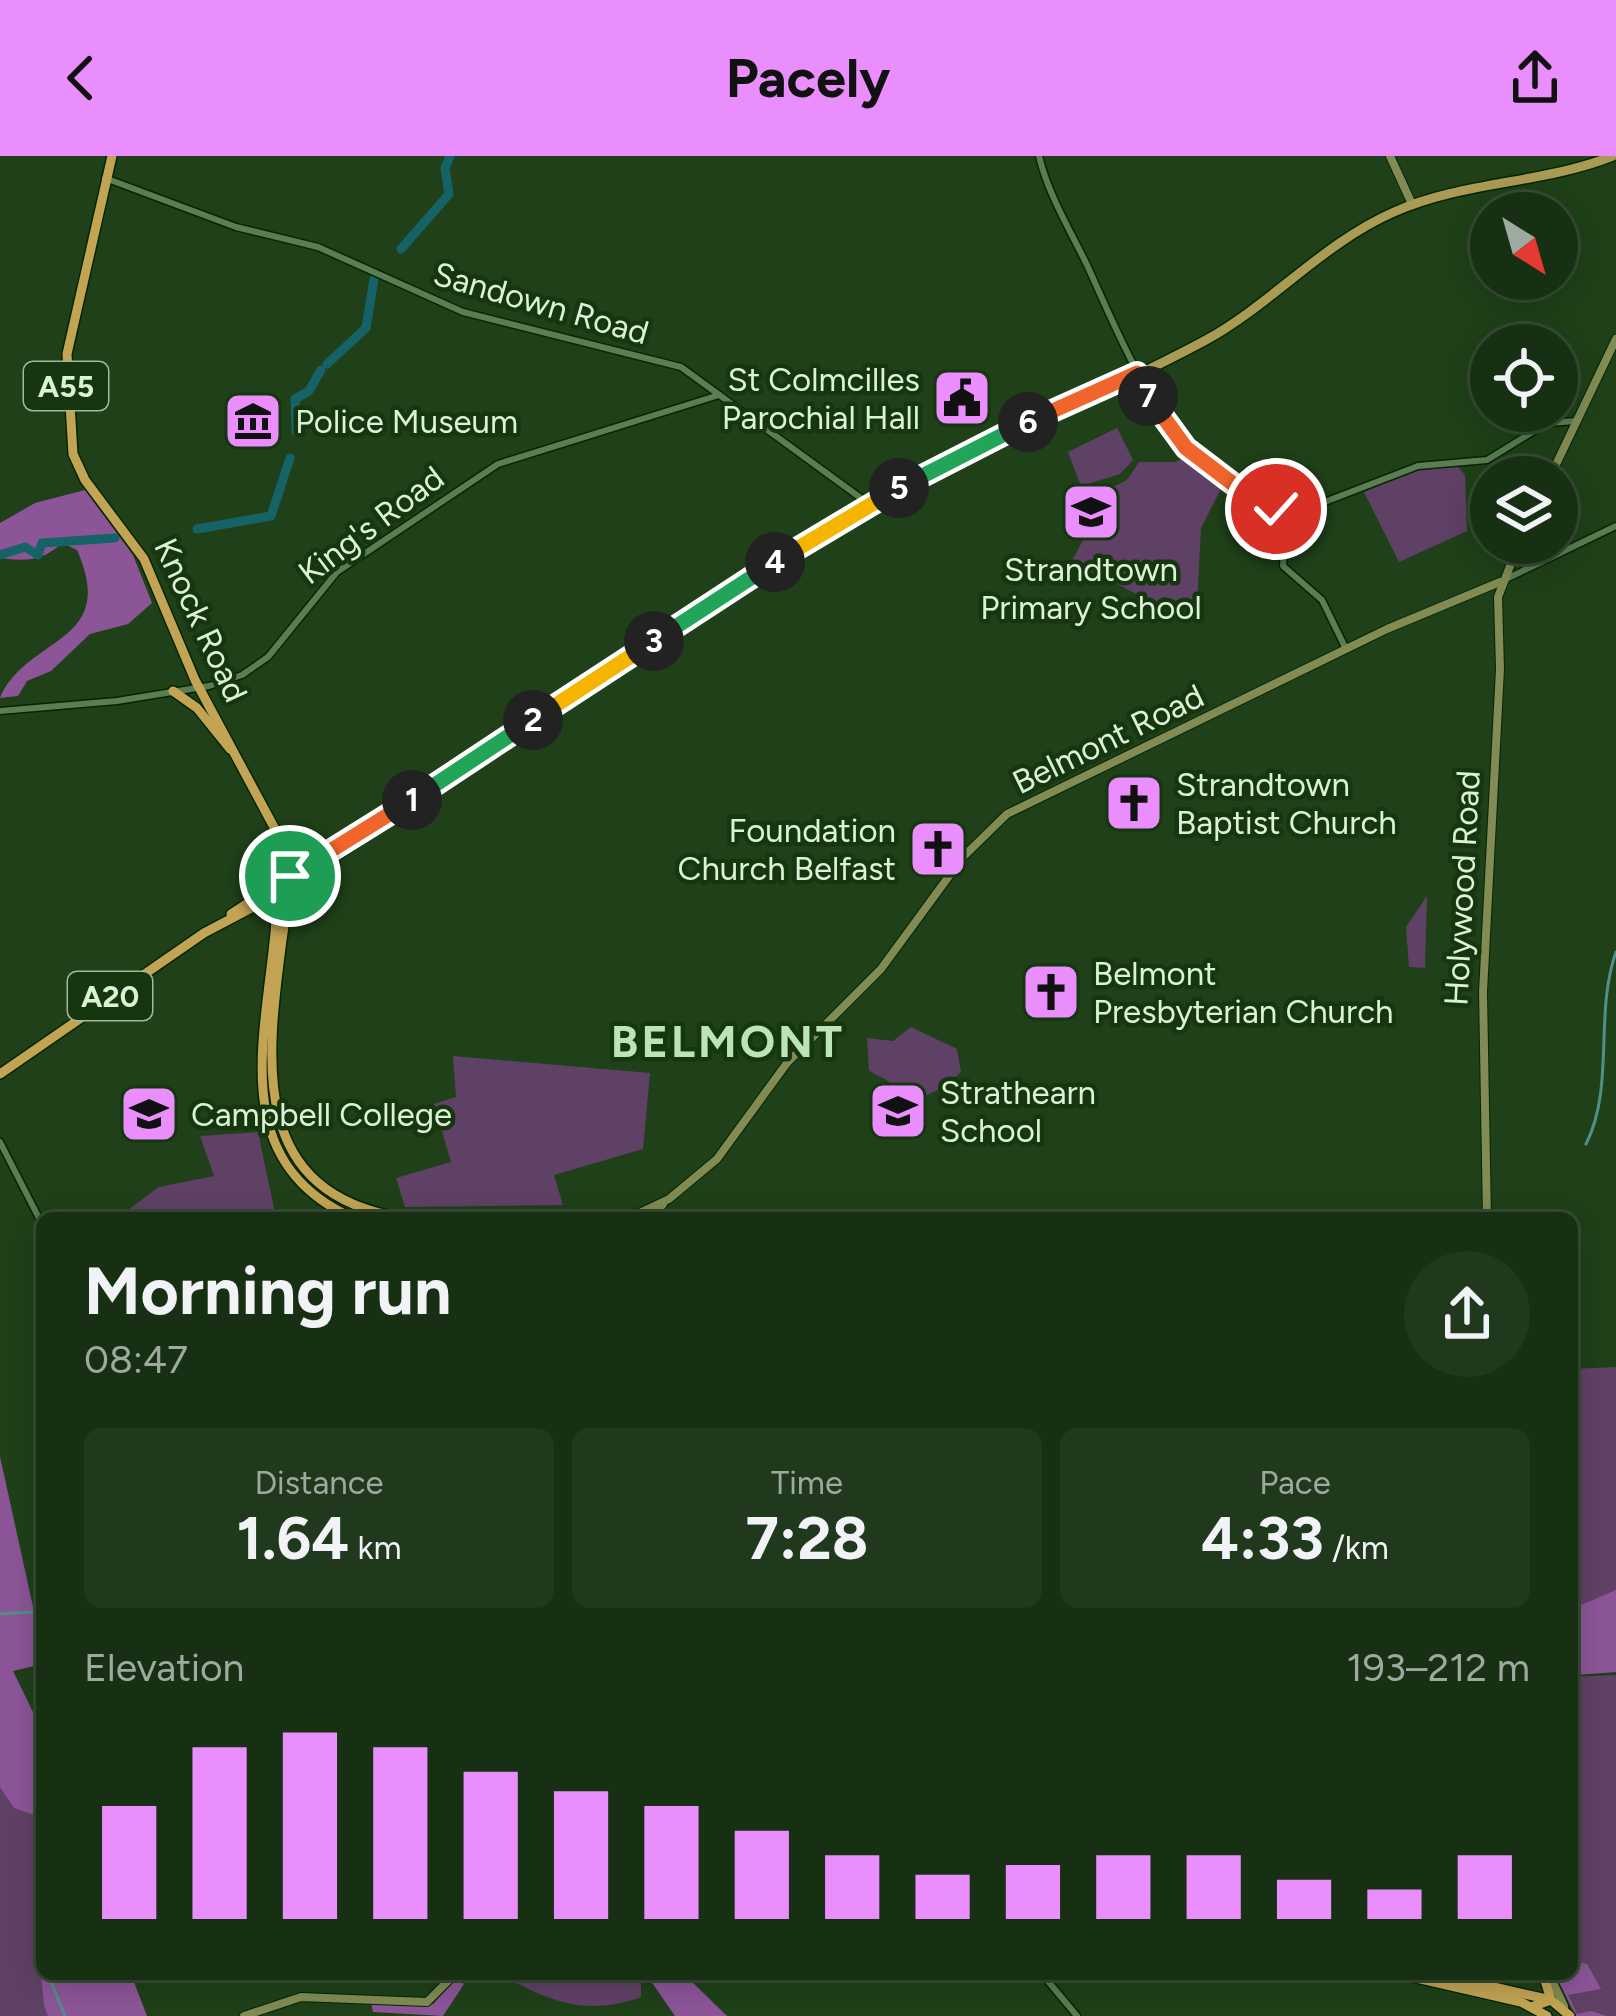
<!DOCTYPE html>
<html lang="en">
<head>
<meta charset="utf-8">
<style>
	:root { --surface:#173013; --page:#20381c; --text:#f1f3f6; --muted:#9ea9a0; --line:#364b33; --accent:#ea8dfd }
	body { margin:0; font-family:Figtree,sans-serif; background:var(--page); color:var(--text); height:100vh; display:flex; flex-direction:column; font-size:45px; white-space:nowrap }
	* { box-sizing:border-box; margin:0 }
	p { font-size:39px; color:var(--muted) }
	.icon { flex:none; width:66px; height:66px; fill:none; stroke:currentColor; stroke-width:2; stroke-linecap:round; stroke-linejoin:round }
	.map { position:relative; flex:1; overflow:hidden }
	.details { position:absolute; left:36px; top:1056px; width:1542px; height:768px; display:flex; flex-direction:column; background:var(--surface); border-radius:18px; box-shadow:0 6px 30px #0003,0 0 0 3px var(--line) }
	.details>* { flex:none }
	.needle { width:78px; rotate:143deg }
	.buttons { position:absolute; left:1470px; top:36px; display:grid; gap:24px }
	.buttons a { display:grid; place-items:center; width:108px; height:108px; border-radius:50%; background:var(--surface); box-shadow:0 6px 30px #0003,0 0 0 3px var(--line); font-size:60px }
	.pin { position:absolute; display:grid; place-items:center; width:102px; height:102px; color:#fff; margin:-51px; border:6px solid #fff; border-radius:50%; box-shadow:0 3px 12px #0007 }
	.km { position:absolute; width:60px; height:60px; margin:-30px; border-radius:50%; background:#222; color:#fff; font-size:33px; line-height:60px; text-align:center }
	.round { display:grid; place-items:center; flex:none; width:126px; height:126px; border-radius:63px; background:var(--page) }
	.headline { display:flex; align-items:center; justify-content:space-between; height:204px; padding:0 48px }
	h1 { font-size:66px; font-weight:700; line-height:90px }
	.stats { display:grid; grid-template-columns:repeat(3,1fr); gap:18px; height:204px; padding:12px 48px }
	.stats div { display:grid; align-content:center; border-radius:18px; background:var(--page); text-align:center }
	.stats b { font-size:60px; font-weight:700 }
	.stats small { font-size:33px; font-weight:400 }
	.stats p { font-size:33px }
	.chart { height:336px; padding:24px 48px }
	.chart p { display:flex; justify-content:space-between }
	.chart svg { width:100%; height:216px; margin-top:12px; stroke:var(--accent); stroke-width:6 }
	header { display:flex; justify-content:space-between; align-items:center; height:156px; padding:0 48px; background:var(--accent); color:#111; font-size:54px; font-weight:700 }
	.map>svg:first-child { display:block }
	.green { fill:#604166 }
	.forest { fill:#8c5598 }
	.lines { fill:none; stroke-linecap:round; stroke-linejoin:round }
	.stream { stroke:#528e89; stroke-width:3 }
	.river { stroke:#166367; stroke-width:9 }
	.tertiary-casing { stroke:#052601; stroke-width:9 }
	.secondary-casing { stroke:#052601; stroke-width:10 }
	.primary-casing { stroke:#052601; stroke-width:12 }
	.trunk-casing { stroke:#052601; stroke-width:12 }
	.tertiary { stroke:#5a7d53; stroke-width:6 }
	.secondary { stroke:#818b53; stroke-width:8 }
	.primary { stroke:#a99a54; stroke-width:9 }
	.trunk { stroke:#c3a454; stroke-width:9 }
	.split-1-casing { stroke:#fff; stroke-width:24 }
	.split-2-casing { stroke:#fff; stroke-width:24 }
	.split-3-casing { stroke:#fff; stroke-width:24 }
	.split-4-casing { stroke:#fff; stroke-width:24 }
	.split-5-casing { stroke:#fff; stroke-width:24 }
	.split-6-casing { stroke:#fff; stroke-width:24 }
	.split-7-casing { stroke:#fff; stroke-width:24 }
	.split-8-casing { stroke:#fff; stroke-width:24 }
	.split-9-casing { stroke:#fff; stroke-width:24 }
	.split-1 { stroke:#f0652b; stroke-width:15 }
	.split-2 { stroke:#22a559; stroke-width:15 }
	.split-3 { stroke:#f5b400; stroke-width:15 }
	.split-4 { stroke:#22a559; stroke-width:15 }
	.split-5 { stroke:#f5b400; stroke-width:15 }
	.split-6 { stroke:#22a559; stroke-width:15 }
	.split-7 { stroke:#f0652b; stroke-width:15 }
	.split-8 { stroke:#f0652b; stroke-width:15 }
	.split-9 { stroke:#f5b400; stroke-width:15 }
	.labels { text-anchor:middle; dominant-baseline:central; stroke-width:9; stroke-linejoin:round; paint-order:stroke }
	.shield { fill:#15360f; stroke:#a1b99c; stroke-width:3 }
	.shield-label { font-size:30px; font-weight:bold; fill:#ddf1d9 }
	.street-label { font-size:33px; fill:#ddf1d9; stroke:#15360f }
	.poi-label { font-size:33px; fill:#ddf1d9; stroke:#15360f; text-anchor:start }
	.district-label { font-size:45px; font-weight:bold; letter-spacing:3px; fill:#bde4b6; stroke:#15360f }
</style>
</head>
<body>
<header><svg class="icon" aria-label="back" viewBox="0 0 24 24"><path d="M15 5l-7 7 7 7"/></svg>Pacely<svg class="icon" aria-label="share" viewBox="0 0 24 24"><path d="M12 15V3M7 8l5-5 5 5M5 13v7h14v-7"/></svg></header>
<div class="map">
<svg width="1616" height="1860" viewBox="0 0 1616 1860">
	<rect width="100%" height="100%" fill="#1f4019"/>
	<g class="green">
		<polygon points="1117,272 1133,304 1120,318 1081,330 1068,296"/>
		<polygon points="1184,301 1222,331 1201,372 1197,450 1162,441 1159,450 1100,419 1069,410 1098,357 1092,342 1127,324 1139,306 1176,306"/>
		<polygon points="1457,310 1465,319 1467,375 1399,406 1364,336 1413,315"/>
		<polygon points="1427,740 1425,812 1409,811 1406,771"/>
		<path d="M911 871 957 893 961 916 942 932 881 960 895 944C895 920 880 924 869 914L867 882 893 885Z"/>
		<polygon points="453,900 650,917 643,993 554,1019 563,1049 405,1051 396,1022 451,1006 434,948 456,941"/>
		<polygon points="258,976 276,1062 117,1062 159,1031 214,1020 200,980"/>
		<polygon points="1616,1211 1616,1516 1572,1519 1572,1213"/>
		<polygon points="0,1301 42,1492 42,1508 13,1515 42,1575 42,1818 146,1860 0,1860"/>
		<polygon points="1616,1519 1616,1860 1576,1860 1555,1818 1572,1818 1572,1521"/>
		<path d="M500 1818H641V1841C587 1860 551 1847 500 1818Z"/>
	</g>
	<g class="forest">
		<path d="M85 334 133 399 152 447 128 468 90 478 51 515 27 525 18 540 0 542C27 479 119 489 77 394L62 387C42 406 24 405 0 402V367L35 347Z"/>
		<polygon points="0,1301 42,1492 42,1508 13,1515 42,1575 42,1662 14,1652 0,1631"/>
		<polygon points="1616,1434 1616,1516 1573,1519 1572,1453"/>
		<polygon points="42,1772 42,1818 131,1818 147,1860 48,1860 44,1849 37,1774"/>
		<polygon points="1572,1805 1587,1808 1601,1833 1568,1839 1577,1858 1591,1855 1607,1860 1576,1860 1555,1818 1572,1818"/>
		<polygon points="646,1818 684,1818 727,1860 675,1860"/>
		<polygon points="457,1822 464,1828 443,1860 373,1856 371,1847 433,1848"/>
	</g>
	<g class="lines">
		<g class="stream">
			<path d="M1586 988C1615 931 1594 858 1616 796"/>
			<polyline points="0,1458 32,1456"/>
			<polyline points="38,1775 42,1786"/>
			<polyline points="48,1818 65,1860"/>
		</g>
		<g class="river">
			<polyline points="401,93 449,38 445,12 450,0"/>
			<polyline points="327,208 366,172 374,123"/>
			<polyline points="296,276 295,243 309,235 321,214"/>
			<polyline points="197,373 271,360 290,302"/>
			<polyline points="0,399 25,391 38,399 42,387 115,382"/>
		</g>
		<defs>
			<g id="tertiary">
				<path d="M1039 0C1048 38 1070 74 1087 109 1125 192 1187 353 1296 357L1418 310 1487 304 1547 267 1577 265"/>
				<polyline points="105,22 236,71 318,91 463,156 681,211 869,348"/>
				<polyline points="1287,357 1283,410 1322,444 1346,493"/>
				<polyline points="1504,424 1616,370"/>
				<polyline points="0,555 117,545 209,530 242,519 268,501 337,416 498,308 719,239"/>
				<polyline points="0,986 42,1068"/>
				<polyline points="1042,1818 1077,1860"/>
			</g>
			<g id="secondary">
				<polyline points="1390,0 1412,48"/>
				<polyline points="1550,321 1616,183"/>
				<polyline points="633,1060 669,1043 717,1003 787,907 881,813 963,701 1007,658 1387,473 1500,426"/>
				<polyline points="652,1062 663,1048"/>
				<polyline points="1487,1062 1483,836 1500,513 1498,441 1519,387"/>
				<polyline points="1549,1818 1564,1850"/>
				<polyline points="244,1860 301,1841 427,1846 455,1818"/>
			</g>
			<g id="primary">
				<polyline points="290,720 361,679"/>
				<path d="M286 733C466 616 638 485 823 374 946 301 1080 252 1206 184 1273 147 1323 87 1394 56 1464 25 1542 28 1613 0"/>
			</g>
			<g id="trunk">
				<polyline points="112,0 67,198 73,298 85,324 144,403 195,524 276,675 298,704 310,707"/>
				<polyline points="173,535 197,552 230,593"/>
				<path d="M276 675C275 709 278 743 275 777 265 884 228 1006 353 1062"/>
				<path d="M288 692C294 722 286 754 282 784 266 905 248 1038 404 1062"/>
				<polyline points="279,734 282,692"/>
				<polyline points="231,758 277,728"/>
				<polyline points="0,918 204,777 276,739"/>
				<polyline points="488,1062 630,1061"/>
				<polyline points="1399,1818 1521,1846 1547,1860"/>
				<polyline points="1437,1818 1551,1844 1570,1860"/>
				<polyline points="1534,1850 1551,1844 1543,1818"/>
			</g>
		</defs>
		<use href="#tertiary" class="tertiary-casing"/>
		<use href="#secondary" class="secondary-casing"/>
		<use href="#primary" class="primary-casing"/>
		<use href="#trunk" class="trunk-casing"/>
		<use href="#tertiary" class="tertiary"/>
		<use href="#secondary" class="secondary"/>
		<use href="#primary" class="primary"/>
		<use href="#trunk" class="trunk"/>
	</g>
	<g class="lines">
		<defs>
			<polyline id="split-1" points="290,720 412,644"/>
			<polyline id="split-2" points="412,644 533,564"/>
			<polyline id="split-3" points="533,564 654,485"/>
			<polyline id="split-4" points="654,485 775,406"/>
			<polyline id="split-5" points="775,406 899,332"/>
			<polyline id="split-6" points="899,332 1028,266"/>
			<polyline id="split-7" points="1028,266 1137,217 1148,240"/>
			<polyline id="split-8" points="1148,240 1186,292 1249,340"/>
			<polyline id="split-9" points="1249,340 1276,353"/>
		</defs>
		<use href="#split-1" class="split-1-casing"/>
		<use href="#split-2" class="split-2-casing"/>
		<use href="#split-3" class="split-3-casing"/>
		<use href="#split-4" class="split-4-casing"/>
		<use href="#split-5" class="split-5-casing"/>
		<use href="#split-6" class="split-6-casing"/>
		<use href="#split-7" class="split-7-casing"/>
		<use href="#split-8" class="split-8-casing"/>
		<use href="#split-9" class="split-9-casing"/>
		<use href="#split-1" class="split-1"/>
		<use href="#split-2" class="split-2"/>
		<use href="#split-3" class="split-3"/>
		<use href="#split-4" class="split-4"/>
		<use href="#split-5" class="split-5"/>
		<use href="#split-6" class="split-6"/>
		<use href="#split-7" class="split-7"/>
		<use href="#split-8" class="split-8"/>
		<use href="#split-9" class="split-9"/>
	</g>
	<defs>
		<symbol id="civic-square" viewBox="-11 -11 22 22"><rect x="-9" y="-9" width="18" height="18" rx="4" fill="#ea8dfd" stroke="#15360f"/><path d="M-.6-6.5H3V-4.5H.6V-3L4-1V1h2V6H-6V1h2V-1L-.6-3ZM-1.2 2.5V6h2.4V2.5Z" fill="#111"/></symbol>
		<symbol id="museum-square" viewBox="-11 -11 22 22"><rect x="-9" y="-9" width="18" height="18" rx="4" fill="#ea8dfd" stroke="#15360f"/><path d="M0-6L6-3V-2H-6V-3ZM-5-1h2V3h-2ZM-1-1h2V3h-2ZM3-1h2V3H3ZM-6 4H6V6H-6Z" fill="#111"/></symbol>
		<symbol id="school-square" viewBox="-11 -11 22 22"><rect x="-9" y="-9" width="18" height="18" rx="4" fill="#ea8dfd" stroke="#15360f"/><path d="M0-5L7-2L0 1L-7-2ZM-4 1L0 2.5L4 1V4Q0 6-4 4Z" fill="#111"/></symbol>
		<symbol id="church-square" viewBox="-11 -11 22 22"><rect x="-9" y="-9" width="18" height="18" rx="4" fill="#ea8dfd" stroke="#15360f"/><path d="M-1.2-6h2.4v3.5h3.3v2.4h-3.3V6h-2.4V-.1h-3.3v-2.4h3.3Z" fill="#111"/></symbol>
	</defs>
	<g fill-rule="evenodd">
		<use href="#civic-square" x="929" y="209" width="66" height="66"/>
		<use href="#museum-square" x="220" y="232" width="66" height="66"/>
		<use href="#school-square" x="1058" y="323" width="66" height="66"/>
		<use href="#church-square" x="1101" y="614" width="66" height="66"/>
		<use href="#church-square" x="905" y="660" width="66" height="66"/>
		<use href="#church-square" x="1018" y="803" width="66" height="66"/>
		<use href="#school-square" x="865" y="922" width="66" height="66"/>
		<use href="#school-square" x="116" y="925" width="66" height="66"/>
	</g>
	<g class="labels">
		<g class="shield">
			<rect x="24" y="206" width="84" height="48" rx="9"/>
			<rect x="68" y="816" width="84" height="48" rx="9"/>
		</g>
		<g class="shield-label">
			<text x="66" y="230">A55</text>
			<text x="110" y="840">A20</text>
		</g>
		<g class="street-label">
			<text transform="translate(541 147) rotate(16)">Sandown Road</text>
			<text transform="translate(371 369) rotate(-37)">King's Road</text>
			<text transform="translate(201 464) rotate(65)">Knock Road</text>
			<text transform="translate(1108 583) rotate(-26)">Belmont Road</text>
			<text transform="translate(1462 732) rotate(-87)">Holywood Road</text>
		</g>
		<g class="poi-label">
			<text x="920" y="223" text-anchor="end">St Colmcilles<tspan x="920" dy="38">Parochial Hall</tspan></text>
			<text x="295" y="265">Police Museum</text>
			<text x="1091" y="413" text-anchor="middle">Strandtown<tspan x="1091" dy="38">Primary School</tspan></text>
			<text x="1176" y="628">Strandtown<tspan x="1176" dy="38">Baptist Church</tspan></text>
			<text x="896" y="674" text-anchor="end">Foundation<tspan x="896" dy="38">Church Belfast</tspan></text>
			<text x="1093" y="817">Belmont<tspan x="1093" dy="38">Presbyterian Church</tspan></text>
			<text x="940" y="936">Strathearn<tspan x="940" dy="38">School</tspan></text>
			<text x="191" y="958">Campbell College</text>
		</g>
		<g class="district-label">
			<text x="728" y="885">BELMONT</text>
		</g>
	</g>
</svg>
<div class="buttons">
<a><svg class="needle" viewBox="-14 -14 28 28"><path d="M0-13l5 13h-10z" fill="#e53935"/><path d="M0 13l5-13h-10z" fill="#9ea9a0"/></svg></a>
<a><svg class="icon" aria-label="locate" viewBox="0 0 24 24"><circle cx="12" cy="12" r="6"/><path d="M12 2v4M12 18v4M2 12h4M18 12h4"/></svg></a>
<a><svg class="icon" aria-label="layers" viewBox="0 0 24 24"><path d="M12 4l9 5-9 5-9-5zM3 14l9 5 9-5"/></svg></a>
</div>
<div class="pin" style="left:290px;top:720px;background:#1e9e55"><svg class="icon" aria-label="arrive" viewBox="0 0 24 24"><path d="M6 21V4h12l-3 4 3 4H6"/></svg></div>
<div class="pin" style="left:1276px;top:353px;background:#d93025"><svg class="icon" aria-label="check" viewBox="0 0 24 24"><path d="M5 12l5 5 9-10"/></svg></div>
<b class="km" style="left:412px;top:644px">1</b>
<b class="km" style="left:533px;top:564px">2</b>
<b class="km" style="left:654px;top:485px">3</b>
<b class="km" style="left:775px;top:406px">4</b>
<b class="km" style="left:899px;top:332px">5</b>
<b class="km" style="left:1028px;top:266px">6</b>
<b class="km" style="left:1148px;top:240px">7</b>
<section class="details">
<div class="headline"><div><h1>Morning run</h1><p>08:47</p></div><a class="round"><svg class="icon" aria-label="share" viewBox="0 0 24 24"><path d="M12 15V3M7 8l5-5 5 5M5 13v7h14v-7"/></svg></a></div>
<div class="stats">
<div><p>Distance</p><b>1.64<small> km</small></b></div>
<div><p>Time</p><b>7:28</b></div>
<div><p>Pace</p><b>4:33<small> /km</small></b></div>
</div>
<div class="chart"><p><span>Elevation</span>193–212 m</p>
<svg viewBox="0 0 160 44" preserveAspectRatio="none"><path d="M5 44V21M15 44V9M25 44V6M35 44V9M45 44V14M55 44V18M65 44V21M75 44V26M85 44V31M95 44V35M105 44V33M115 44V31M125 44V31M135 44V36M145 44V38M155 44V31"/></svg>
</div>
</section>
</div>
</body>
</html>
